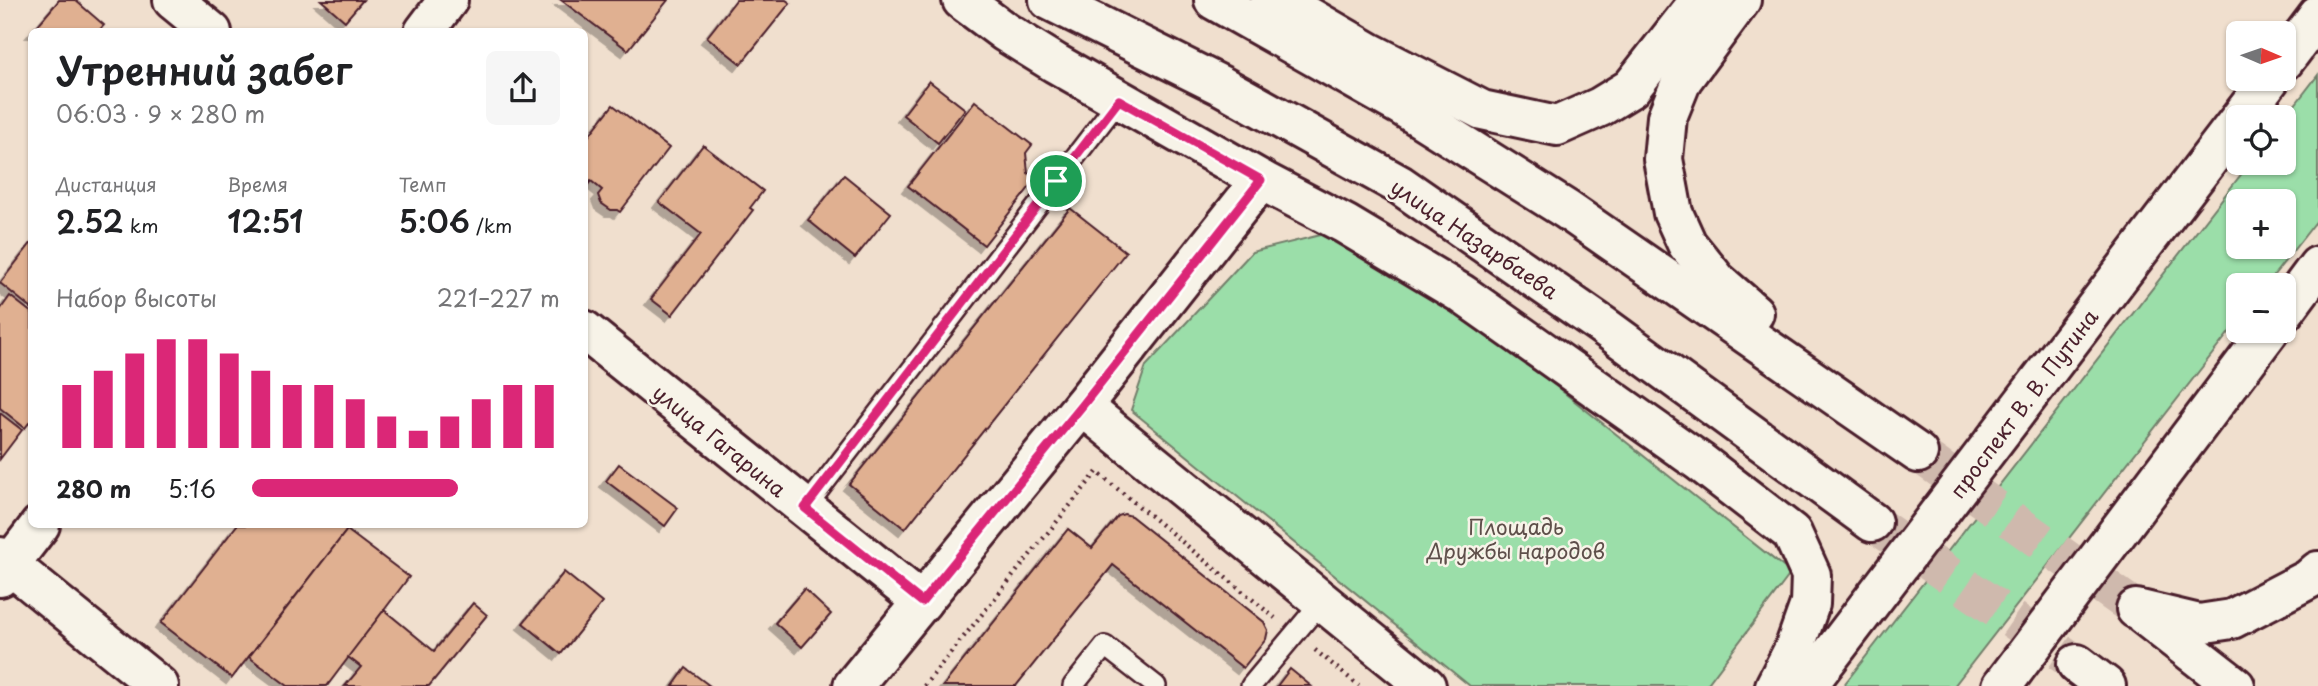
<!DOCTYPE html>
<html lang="ru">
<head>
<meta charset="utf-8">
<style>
	:root { --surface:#fff; --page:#f6f6f6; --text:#202124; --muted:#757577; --accent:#db2777 }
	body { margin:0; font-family:"Playpen Sans",sans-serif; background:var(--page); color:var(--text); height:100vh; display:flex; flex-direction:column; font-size:26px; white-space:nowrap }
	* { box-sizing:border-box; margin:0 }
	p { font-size:23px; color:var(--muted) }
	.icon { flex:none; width:38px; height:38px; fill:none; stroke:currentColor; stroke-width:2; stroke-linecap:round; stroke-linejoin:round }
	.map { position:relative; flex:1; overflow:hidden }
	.details { position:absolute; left:28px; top:28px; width:560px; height:500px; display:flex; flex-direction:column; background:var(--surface); border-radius:10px; box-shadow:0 2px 5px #0004 }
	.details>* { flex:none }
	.needle { width:46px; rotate:92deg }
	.tools { position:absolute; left:2226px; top:21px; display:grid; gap:14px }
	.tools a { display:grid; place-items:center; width:70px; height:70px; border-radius:10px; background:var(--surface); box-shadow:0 2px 5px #0004; font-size:35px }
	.pin { position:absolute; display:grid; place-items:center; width:60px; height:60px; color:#fff; margin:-30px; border:4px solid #fff; border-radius:50%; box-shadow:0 2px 7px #0007 }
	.round { display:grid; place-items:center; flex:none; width:74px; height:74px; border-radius:10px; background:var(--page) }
	.summary { display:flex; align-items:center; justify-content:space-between; height:119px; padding:0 28px }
	h1 { font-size:38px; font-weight:600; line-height:52px }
	.metrics { display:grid; grid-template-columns:repeat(3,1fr); gap:10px; height:119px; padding:7px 28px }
	.metrics div { display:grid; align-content:center }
	.metrics b { font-size:30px; font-weight:600 }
	.metrics small { font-size:19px; font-weight:400 }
	.metrics p { font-size:19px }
	.chart { height:196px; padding:14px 28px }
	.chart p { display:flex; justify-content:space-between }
	.chart svg { width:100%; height:126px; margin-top:7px; stroke:var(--accent); stroke-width:6 }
	ul { padding:0 28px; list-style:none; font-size:23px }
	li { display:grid; grid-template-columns:112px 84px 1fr; align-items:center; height:52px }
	li i { height:18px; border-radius:9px; background:var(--accent) }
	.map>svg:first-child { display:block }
	.green { fill:#9bdea9; stroke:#727e6a; stroke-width:2; fill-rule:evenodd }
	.building { fill:#e0b091; stroke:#4a1f2b; stroke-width:2; filter:url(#shadow) }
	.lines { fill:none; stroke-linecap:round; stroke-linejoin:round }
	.primary-tunnel { stroke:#cfb9ad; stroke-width:38; stroke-dasharray:38 19; stroke-linecap:butt }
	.lane-casing { stroke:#4a1f2b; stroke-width:24 }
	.street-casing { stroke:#4a1f2b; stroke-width:44 }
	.secondary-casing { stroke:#4a1f2b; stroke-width:44 }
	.primary-casing { stroke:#4a1f2b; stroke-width:44 }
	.path { stroke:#4a1f2b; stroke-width:4.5; stroke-dasharray:2 5; stroke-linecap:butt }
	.lane { stroke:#f7f3e8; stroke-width:19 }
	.street { stroke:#f7f3e8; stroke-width:38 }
	.secondary { stroke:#f7f3e8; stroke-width:38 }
	.primary { stroke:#f7f3e8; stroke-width:38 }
	.route-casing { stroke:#fff; stroke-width:14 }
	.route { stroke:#db2777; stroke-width:9 }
	.labels { text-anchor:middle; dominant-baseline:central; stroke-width:5; stroke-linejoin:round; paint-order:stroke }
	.street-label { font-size:21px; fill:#4a1f2b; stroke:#f7f3e8 }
	.park-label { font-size:21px; fill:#5e4f4a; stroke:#f7f3e8 }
</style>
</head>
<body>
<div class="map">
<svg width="2318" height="686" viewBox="0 0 2318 686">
	<defs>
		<filter id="shadow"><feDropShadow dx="-6" dy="6" stdDeviation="0" flood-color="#0004"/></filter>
	</defs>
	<rect width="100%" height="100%" fill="#f0dfce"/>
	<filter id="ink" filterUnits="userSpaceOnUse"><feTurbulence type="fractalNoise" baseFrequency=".0143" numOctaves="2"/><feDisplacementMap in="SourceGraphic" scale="14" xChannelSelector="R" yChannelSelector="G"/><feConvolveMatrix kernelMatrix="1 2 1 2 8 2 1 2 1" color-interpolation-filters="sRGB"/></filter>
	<g filter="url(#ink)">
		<g class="green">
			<path d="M2318 75V219L2266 285H2238V321L1954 686H1843L2250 163H2284V119ZM2238 201H2284V247H2238Z"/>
			<polygon points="1324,234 1465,314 1791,573 1706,686 1470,686 1131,410 1146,366 1252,252"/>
		</g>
		<g class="building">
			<polygon points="59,0 75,0 104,25 98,32 32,32"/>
			<polygon points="321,0 363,0 345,21"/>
			<polygon points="561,0 668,0 628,50"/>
			<polygon points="736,0 786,0 790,3 741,64 707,37"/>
			<polygon points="929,81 965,109 938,143 903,115"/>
			<polygon points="975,101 1032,145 1026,153 1028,173 1036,179 984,245 908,186"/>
			<polygon points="613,105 669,148 620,212 617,210 611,210 601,203 598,195 602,190 591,181 586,187 584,185 584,142"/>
			<polygon points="703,145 763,191 750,208 753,210 672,315 651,299 701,234 659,202"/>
			<polygon points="844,175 891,213 855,258 808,220"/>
			<polygon points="1070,208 1126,252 905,529 849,484"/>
			<polygon points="32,242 32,309 0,283"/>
			<polygon points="10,296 32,313 32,419 25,428 0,408 0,310"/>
			<polygon points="0,413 22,430 0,459"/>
			<polygon points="619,464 678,508 665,526 606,481"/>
			<polygon points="1124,514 1131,516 1264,622 1268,630 1266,639 1243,668 1113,565 1016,686 943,686 1068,529 1092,548 1118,516"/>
			<polygon points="237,525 351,525 232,678 161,623"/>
			<polygon points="347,530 409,577 327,686 288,686 249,657"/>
			<polygon points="564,572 602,603 561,654 523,623"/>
			<polygon points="804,589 831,614 802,647 775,623"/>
			<polygon points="473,603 487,615 429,686 345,686 361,667 348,657 384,610 434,651"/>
			<polygon points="686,668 710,686 673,686"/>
			<polygon points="1290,669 1311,686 1277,686"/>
		</g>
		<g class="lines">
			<g class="primary-tunnel">
				<polyline points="1918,453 2136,609"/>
				<polyline points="1872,522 2077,664"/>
			</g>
			<defs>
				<g id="lane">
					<polyline points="805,508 1119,100"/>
					<polyline points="1073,686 1105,646 1156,686"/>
					<polyline points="1251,686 1322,601"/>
				</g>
				<g id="street">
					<polyline points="173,0 212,32"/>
					<polyline points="584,330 922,602"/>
					<polyline points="1082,406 1426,686"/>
					<polyline points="0,557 159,686"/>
					<polyline points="853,686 1082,406 1261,180"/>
				</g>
				<g id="secondary">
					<polyline points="424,32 448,0"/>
					<polyline points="0,577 40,525"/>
				</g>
				<g id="primary">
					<polyline points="962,0 1005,32 1055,63 1261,180 1345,224 1462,294 1700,462 1792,533 1811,575 1810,604 1794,649 1775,686"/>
					<polyline points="1049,0 1222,86 1400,185 1602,325 1872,522"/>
					<polyline points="1214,0 1400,105 1567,210 1918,453"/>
					<polyline points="1271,0 1302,13 1369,52 1482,110 1557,126 1600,107 1631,88 1700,0"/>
					<polyline points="1741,0 1682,80 1667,117 1663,159 1673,213 1687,244 1717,281 1754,313"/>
					<polyline points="2284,61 2318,16"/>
					<polyline points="2241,117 2270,79"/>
					<polyline points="2284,312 2318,266"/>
					<polyline points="2136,609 2199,624 2232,619 2309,579 2318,571"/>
					<polyline points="2145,616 2235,686"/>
					<polyline points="2077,664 2106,686"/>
					<polyline points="1807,686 2238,121"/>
					<polyline points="2002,686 2269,331"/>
				</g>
			</defs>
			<use href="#lane" class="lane-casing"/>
			<use href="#street" class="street-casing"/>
			<use href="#secondary" class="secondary-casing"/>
			<use href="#primary" class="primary-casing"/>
			<g class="path">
				<polyline points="1315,650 1359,686"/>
				<polyline points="924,686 1097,472 1275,618"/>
			</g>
			<use href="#lane" class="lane"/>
			<use href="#street" class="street"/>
			<use href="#secondary" class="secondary"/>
			<use href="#primary" class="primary"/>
		</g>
	</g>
	<g class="lines" filter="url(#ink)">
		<defs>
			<polygon id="route" points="1119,100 1261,180 1082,406 922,602 805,508"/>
		</defs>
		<use href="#route" class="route-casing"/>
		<use href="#route" class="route"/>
	</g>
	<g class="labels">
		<g class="street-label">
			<text transform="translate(1475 238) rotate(34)">улица Назарбаева</text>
			<text transform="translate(2023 403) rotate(-53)">проспект В. В. Путина</text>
			<text transform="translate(720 440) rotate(39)">улица Гагарина</text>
		</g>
		<g class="park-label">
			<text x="1516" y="526">Площадь<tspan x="1516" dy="24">Дружбы народов</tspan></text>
		</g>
	</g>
</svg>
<div class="tools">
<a><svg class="needle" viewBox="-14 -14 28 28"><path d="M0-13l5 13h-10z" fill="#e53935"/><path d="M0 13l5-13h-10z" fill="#757577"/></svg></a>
<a><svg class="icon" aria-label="locate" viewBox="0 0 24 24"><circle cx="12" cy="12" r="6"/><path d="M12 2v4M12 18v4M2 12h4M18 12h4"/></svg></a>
<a>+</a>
<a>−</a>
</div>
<div class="pin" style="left:1056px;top:181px;background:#1e9e55"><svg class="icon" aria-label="arrive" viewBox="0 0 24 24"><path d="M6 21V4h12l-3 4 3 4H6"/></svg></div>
<section class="details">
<div class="summary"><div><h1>Утренний забег</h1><p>06:03 · 9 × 280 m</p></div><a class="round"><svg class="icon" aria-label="share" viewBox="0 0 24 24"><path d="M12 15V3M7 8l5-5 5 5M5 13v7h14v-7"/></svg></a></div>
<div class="metrics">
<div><p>Дистанция</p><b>2.52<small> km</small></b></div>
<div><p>Время</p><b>12:51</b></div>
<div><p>Темп</p><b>5:06<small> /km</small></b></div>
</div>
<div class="chart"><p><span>Набор высоты</span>221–227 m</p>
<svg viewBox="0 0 160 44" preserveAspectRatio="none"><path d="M5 44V22M15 44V17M25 44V11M35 44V6M45 44V6M55 44V11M65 44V17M75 44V22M85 44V22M95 44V27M105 44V33M115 44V38M125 44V33M135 44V27M145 44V22M155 44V22"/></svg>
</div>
<ul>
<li><b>280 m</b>5:16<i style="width:67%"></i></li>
</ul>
</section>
</div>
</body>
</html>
